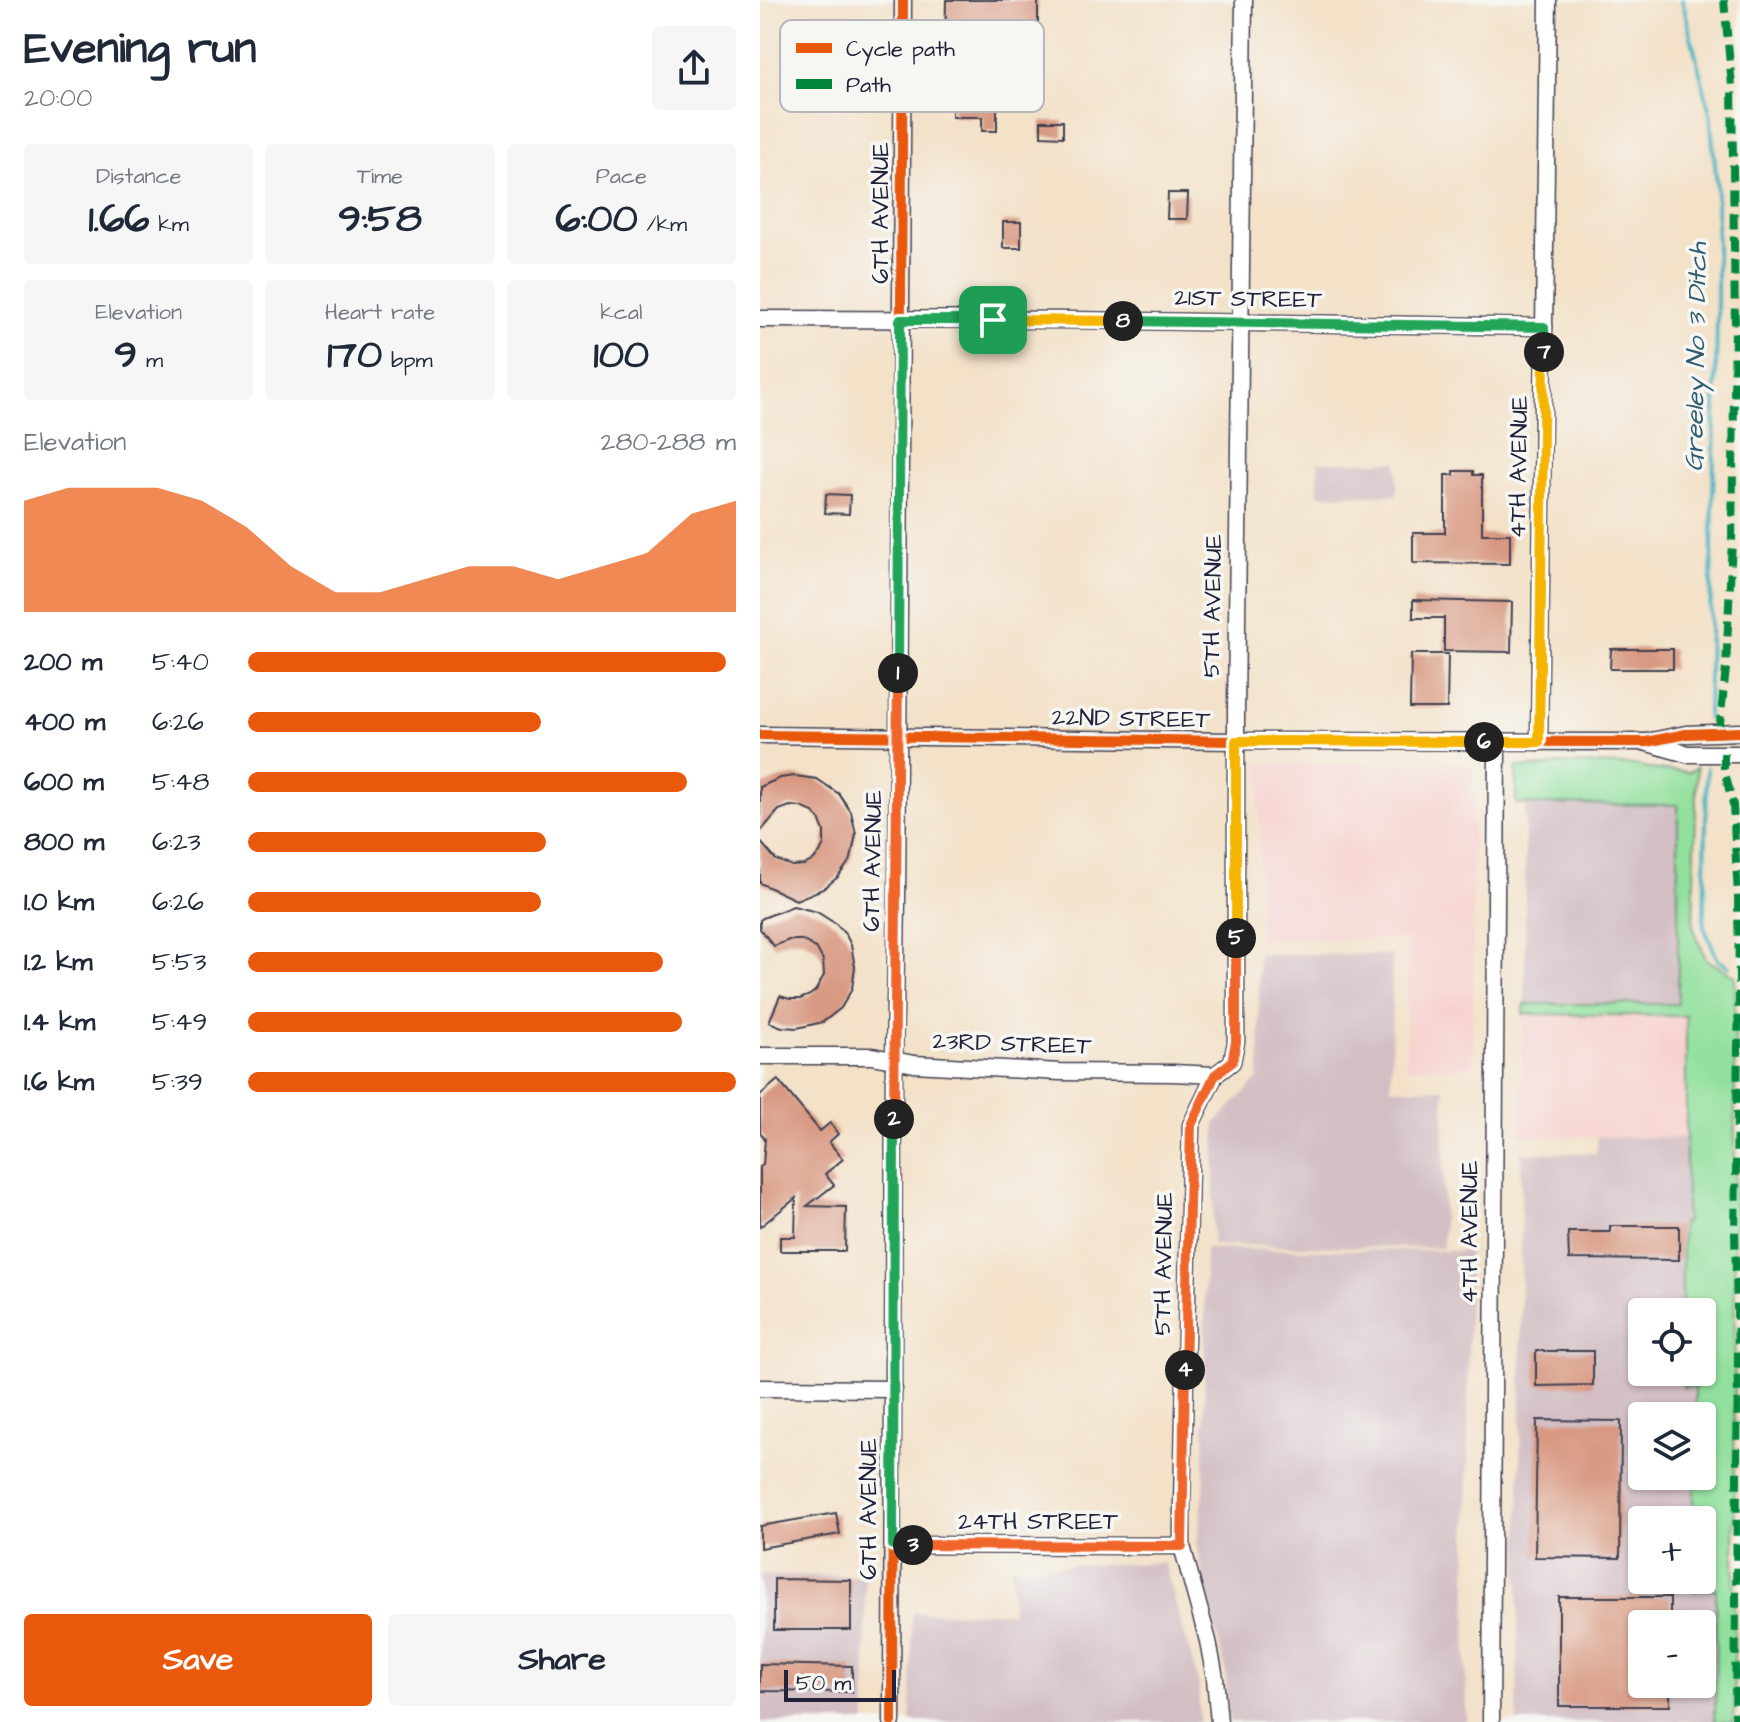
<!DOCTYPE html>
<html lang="en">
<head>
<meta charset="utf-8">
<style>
	:root { --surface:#fff; --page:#f6f6f7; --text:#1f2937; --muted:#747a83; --accent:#ea580c }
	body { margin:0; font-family:"Architects Daughter",sans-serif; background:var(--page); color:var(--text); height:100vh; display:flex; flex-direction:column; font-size:30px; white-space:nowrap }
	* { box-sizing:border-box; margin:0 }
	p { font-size:26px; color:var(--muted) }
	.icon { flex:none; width:44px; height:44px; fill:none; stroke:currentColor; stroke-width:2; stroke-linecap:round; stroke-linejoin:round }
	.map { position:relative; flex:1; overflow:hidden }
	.sheet { display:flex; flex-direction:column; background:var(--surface); width:760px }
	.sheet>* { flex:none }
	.fabs { position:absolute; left:868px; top:1298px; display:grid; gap:16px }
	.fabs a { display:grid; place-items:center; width:88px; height:88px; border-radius:8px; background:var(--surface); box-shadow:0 2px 6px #0004; font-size:40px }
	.scale { position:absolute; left:24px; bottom:20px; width:112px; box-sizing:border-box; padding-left:8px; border:4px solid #22223b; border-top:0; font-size:22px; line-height:28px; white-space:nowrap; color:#22223b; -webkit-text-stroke:6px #f6f6f2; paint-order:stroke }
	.pin { position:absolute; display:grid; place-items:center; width:68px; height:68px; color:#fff; margin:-34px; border-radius:16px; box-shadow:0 4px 12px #0006 }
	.km { position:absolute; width:40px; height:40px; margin:-20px; border-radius:50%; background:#222; color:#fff; font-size:22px; line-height:40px; text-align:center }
	.round { display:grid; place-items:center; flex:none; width:84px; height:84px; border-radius:8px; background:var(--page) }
	.head { display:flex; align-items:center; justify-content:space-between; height:136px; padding:0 24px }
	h1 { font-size:44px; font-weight:700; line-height:60px }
	.figures { display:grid; grid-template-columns:repeat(3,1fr); gap:12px; height:136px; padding:8px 24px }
	.figures div { display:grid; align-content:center; border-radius:8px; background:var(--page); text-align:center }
	.figures b { font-size:40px; font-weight:700 }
	.figures small { font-size:22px; font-weight:400 }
	.figures p { font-size:22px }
	.chart { height:224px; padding:16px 24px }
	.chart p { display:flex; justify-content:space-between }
	.chart svg { width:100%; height:144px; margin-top:8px; fill:var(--accent); opacity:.7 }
	.button { display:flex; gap:16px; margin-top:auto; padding:16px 24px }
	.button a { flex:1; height:92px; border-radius:8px; background:var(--accent); color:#fff; font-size:32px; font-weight:700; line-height:92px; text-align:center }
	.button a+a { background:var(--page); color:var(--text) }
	ul { padding:0 24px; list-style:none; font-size:26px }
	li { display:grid; grid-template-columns:128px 96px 1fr; align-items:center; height:60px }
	li i { height:20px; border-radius:10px; background:var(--accent) }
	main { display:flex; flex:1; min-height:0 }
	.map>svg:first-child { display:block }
	.built { fill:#f7d0cd }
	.industrial { fill:#d2bec3; fill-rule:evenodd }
	.green { fill:#92e09d; stroke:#5a816c; stroke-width:2 }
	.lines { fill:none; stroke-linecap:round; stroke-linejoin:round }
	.stream { stroke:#46b3c2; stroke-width:4 }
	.building { fill:#d89881 }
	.minor-casing { stroke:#413f50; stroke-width:19 }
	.minor { stroke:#fff; stroke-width:16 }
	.quiet { stroke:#00873e; stroke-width:8; stroke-dasharray:16 8; stroke-linecap:butt }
	.cycleway-casing { stroke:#f6f6f2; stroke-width:15 }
	.cycleway { stroke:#e8590c; stroke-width:10 }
	.split-1-casing { stroke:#fff; stroke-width:16 }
	.split-2-casing { stroke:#fff; stroke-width:16 }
	.split-3-casing { stroke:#fff; stroke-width:16 }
	.split-4-casing { stroke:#fff; stroke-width:16 }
	.split-5-casing { stroke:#fff; stroke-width:16 }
	.split-6-casing { stroke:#fff; stroke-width:16 }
	.split-7-casing { stroke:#fff; stroke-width:16 }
	.split-8-casing { stroke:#fff; stroke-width:16 }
	.split-9-casing { stroke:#fff; stroke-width:16 }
	.split-1 { stroke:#22a559; stroke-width:10 }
	.split-2 { stroke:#f0652b; stroke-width:10 }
	.split-3 { stroke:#22a559; stroke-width:10 }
	.split-4 { stroke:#f0652b; stroke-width:10 }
	.split-5 { stroke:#f0652b; stroke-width:10 }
	.split-6 { stroke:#f5b400; stroke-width:10 }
	.split-7 { stroke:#f5b400; stroke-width:10 }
	.split-8 { stroke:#22a559; stroke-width:10 }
	.split-9 { stroke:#f5b400; stroke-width:10 }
	.labels { text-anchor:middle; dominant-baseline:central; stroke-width:7; stroke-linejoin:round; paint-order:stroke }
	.street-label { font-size:24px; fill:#22223b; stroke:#f6f6f2 }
	.water-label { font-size:26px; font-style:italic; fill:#305c71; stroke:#f6f6f2 }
	.key { fill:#f6f6f2; stroke:#b6b6bb; stroke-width:2 }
	.key-label { font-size:22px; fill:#22223b }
</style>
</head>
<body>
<main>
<section class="sheet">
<div class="head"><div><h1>Evening run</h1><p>20:00</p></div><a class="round"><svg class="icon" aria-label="share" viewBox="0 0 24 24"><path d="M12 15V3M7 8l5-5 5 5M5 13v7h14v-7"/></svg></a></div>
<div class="figures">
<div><p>Distance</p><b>1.66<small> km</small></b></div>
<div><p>Time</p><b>9:58</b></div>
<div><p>Pace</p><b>6:00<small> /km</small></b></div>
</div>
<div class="figures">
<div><p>Elevation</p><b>9<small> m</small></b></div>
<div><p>Heart rate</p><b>170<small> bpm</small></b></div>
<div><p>kcal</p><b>100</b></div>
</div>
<div class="chart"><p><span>Elevation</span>280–288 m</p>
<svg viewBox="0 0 160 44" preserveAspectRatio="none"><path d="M0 44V10L10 6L20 6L30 6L40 10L50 18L60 30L70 38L80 38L90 34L100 30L110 30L120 34L130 30L140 26L150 14L160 10V44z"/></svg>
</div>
<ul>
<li><b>200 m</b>5:40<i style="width:98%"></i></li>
<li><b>400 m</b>6:26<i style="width:60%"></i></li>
<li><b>600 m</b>5:48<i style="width:90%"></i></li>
<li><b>800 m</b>6:23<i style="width:61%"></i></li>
<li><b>1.0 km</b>6:26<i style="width:60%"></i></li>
<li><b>1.2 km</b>5:53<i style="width:85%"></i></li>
<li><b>1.4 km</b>5:49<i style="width:89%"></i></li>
<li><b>1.6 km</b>5:39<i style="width:100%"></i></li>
</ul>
<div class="button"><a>Save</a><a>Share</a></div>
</section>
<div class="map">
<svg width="980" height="1722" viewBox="0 0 980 1722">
	<rect width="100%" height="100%" fill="#f6f6f2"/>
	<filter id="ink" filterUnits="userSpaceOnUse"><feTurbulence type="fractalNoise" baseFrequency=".0125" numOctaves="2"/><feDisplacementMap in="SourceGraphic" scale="16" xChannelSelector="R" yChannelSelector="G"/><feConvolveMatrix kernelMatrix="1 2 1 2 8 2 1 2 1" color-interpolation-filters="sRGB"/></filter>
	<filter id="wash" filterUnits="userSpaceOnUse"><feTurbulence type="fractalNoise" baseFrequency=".006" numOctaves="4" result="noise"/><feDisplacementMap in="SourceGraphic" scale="32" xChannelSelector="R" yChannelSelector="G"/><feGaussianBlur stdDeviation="1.8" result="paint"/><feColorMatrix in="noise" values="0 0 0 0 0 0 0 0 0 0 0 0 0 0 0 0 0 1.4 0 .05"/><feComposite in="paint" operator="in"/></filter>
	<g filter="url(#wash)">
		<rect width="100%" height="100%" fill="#f3e1c8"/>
		<g class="built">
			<polygon points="499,763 707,764 713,770 713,1067 646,1068 647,940 499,939"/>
			<polygon points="763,1014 926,1016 925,1138 761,1136"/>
		</g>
		<g class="industrial">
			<rect x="558" y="462" width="79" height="33"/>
			<polygon points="765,805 918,805 919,1005 765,1004"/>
			<polygon points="498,954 632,955 631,1088 684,1089 683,1248 452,1245 456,1122 498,1079 500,1059"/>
			<path d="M838 1137 925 1138 926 1223H922V1312H882V1372H923V1386H935V1416H882V1476H934V1520H882V1580H933V1591L956 1589 955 1722H757L761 1389V1153H836ZM882 1624H942V1684H882Z"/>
			<polygon points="445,1249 709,1251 706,1722 469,1722 465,1667 446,1591 437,1543 444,1491"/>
			<polygon points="404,1563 439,1685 439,1722 151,1722 152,1613 252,1612 251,1567"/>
			<polygon points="0,1575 105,1576 106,1722 0,1722"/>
		</g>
		<polygon class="green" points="798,764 876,765 888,769 929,772 937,767 933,927 946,959 975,976 974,1722 955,1722 956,1589 933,1591 933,1580 942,1580 942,1520 934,1520 934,1476 942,1476 942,1416 935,1416 935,1387 923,1387 923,1372 942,1372 942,1312 922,1312 922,1223 926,1222 926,1016 763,1014 765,1004 918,1004 918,805 756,804 756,767 786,767"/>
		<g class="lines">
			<g class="stream">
				<polyline points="922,0 950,113 957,186 957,322 948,719"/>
				<polyline points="947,768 944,927 958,960 969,967"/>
			</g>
		</g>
		<g id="blocks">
			<g class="building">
				<polygon points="186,0 278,0 278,51 185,51"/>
				<polygon points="230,87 249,87 249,102 237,102 237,131 222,131 222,117 192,117 192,97 230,97"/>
				<polygon points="281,121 303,121 303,137 281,136"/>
				<polygon points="408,193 428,193 427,219 407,219"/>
				<rect x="243" y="222" width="18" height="26"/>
				<polygon points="694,471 713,471 713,475 722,475 722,534 750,534 750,564 653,563 653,533 685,533 685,475 694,475"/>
				<polygon points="66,494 90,495 89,514 65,513"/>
				<polygon points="653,600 752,602 751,652 684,651 684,618 653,618"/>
				<polygon points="851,649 913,649 913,669 850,669"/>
				<polygon points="651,654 688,654 687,708 650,708"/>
				<polygon points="35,776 57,779 79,794 91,812 96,834 91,859 78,877 63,889 36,900 0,883 0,841 16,860 32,866 44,865 52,861 60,853 64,844 64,831 60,821 53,812 41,807 30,806 19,810 0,832 0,787 20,778"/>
				<polygon points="33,906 57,912 76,924 86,935 91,945 95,967 92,989 81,1008 63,1022 37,1028 22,1027 9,1022 20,996 30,999 40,999 50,995 56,990 64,975 63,960 57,949 42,940 29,940 14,946 0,929 0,920 3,918"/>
				<polygon points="18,1080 60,1131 70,1123 78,1134 69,1142 83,1159 65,1174 74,1185 47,1206 86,1207 85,1251 20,1251 20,1237 35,1237 36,1198 0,1227 0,1167 3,1165 5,1139 0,1132 0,1095"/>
				<polygon points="850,1226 919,1226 919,1260 809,1259 808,1232 850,1232"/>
				<polygon points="776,1351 833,1351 833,1385 776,1386"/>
				<polygon points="777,1420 861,1421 860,1558 775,1557"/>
				<polygon points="76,1513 80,1534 0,1548 0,1526"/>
				<polygon points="14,1579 91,1580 91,1630 14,1630"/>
				<polygon points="799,1597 910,1597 910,1624 882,1624 882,1684 910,1684 910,1706 799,1706"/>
				<polygon points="0,1664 92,1666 92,1692 0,1691"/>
			</g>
		</g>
	</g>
	<g filter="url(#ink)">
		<use href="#blocks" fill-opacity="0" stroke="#413f50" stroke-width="2"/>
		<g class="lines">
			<defs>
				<g id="minor">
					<polyline points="0,319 307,320 784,327"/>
					<polyline points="0,735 476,741 886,742 926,734 980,732"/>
					<polyline points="779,742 788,0"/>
					<polyline points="888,743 927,754 980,754"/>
					<polyline points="0,1056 112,1056 154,1064 300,1072 413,1073 455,1075"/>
					<polyline points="0,1388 134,1389"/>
					<polyline points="133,1545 422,1546"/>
					<polyline points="132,1722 134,1060 137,898 143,0"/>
					<polyline points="459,1722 455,1678 448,1641 422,1546 422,1505 431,1125 455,1075 472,1062 476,1042 476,713 484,0"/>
					<polyline points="731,1722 737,742"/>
				</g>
			</defs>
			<use href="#minor" class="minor-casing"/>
			<use href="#minor" class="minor"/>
			<g class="quiet">
				<polyline points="959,732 966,669 972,540 975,326 972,86 964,0"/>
				<polyline points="964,753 964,769 973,805 978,897 979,988 975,1233 978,1354 975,1722"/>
			</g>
			<defs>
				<g id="cycleway">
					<polyline points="0,735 476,741 886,742 926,734 980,732"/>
					<polyline points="132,1722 134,1060 137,898 143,0"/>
				</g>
			</defs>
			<use href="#cycleway" class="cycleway-casing"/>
			<use href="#cycleway" class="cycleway"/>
		</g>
	</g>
	<g class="lines" filter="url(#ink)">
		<defs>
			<polyline id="split-1" points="138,673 140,320 233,320"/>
			<polyline id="split-2" points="134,1119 138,673"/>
			<polyline id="split-3" points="134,1119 133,1545 153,1545"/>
			<polyline id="split-4" points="153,1545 422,1546 425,1370"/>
			<polyline id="split-5" points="425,1370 431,1125 455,1075 472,1062 476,1042 476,938"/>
			<polyline id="split-6" points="476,938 476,741 724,742"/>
			<polyline id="split-7" points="724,742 779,742 784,352"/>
			<polyline id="split-8" points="363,321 784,327 784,352"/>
			<polyline id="split-9" points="233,320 363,321"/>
		</defs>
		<use href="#split-1" class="split-1-casing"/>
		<use href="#split-2" class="split-2-casing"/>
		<use href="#split-3" class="split-3-casing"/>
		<use href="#split-4" class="split-4-casing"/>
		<use href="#split-5" class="split-5-casing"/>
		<use href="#split-6" class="split-6-casing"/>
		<use href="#split-7" class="split-7-casing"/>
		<use href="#split-8" class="split-8-casing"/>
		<use href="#split-9" class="split-9-casing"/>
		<use href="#split-1" class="split-1"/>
		<use href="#split-2" class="split-2"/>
		<use href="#split-3" class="split-3"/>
		<use href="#split-4" class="split-4"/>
		<use href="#split-5" class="split-5"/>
		<use href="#split-6" class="split-6"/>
		<use href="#split-7" class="split-7"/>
		<use href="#split-8" class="split-8"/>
		<use href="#split-9" class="split-9"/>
	</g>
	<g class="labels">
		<g class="street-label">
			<text transform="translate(121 213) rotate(-90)">6TH AVENUE</text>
			<text transform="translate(488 299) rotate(1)">21ST STREET</text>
			<text transform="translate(759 467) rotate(-89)">4TH AVENUE</text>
			<text transform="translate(453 606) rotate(-89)">5TH AVENUE</text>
			<text transform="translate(371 719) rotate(1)">22ND STREET</text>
			<text transform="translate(113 861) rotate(-89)">6TH AVENUE</text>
			<text transform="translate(252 1044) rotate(2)">23RD STREET</text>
			<text transform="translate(710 1232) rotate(-90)">4TH AVENUE</text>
			<text transform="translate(404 1264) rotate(-89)">5TH AVENUE</text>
			<text transform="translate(109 1509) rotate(-90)">6TH AVENUE</text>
			<text x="278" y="1522">24TH STREET</text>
		</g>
		<g class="water-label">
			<text transform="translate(936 357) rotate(-89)">Greeley No 3 Ditch</text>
		</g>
	</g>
	<rect x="20" y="20" width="264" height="92" rx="12" class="key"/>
	<rect x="36" y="43" width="36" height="10" fill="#e8590c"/>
	<rect x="36" y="79" width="36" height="10" fill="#00873e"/>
	<g class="key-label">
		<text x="86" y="56">Cycle path</text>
		<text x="86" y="92">Path</text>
	</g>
</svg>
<div class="fabs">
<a><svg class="icon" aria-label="locate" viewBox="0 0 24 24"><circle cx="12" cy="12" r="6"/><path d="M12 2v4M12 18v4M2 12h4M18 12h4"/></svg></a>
<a><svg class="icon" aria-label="layers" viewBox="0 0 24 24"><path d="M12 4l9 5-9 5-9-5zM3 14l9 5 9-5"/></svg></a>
<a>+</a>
<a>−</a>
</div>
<div class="scale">50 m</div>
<div class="pin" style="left:233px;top:320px;background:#1e9e55"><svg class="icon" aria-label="arrive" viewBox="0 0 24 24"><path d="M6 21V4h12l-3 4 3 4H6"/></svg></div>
<b class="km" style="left:138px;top:673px">1</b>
<b class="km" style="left:134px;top:1119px">2</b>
<b class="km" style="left:153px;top:1545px">3</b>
<b class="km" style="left:425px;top:1370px">4</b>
<b class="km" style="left:476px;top:938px">5</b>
<b class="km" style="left:724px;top:742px">6</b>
<b class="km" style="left:784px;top:352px">7</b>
<b class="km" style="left:363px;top:321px">8</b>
</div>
</main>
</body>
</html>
